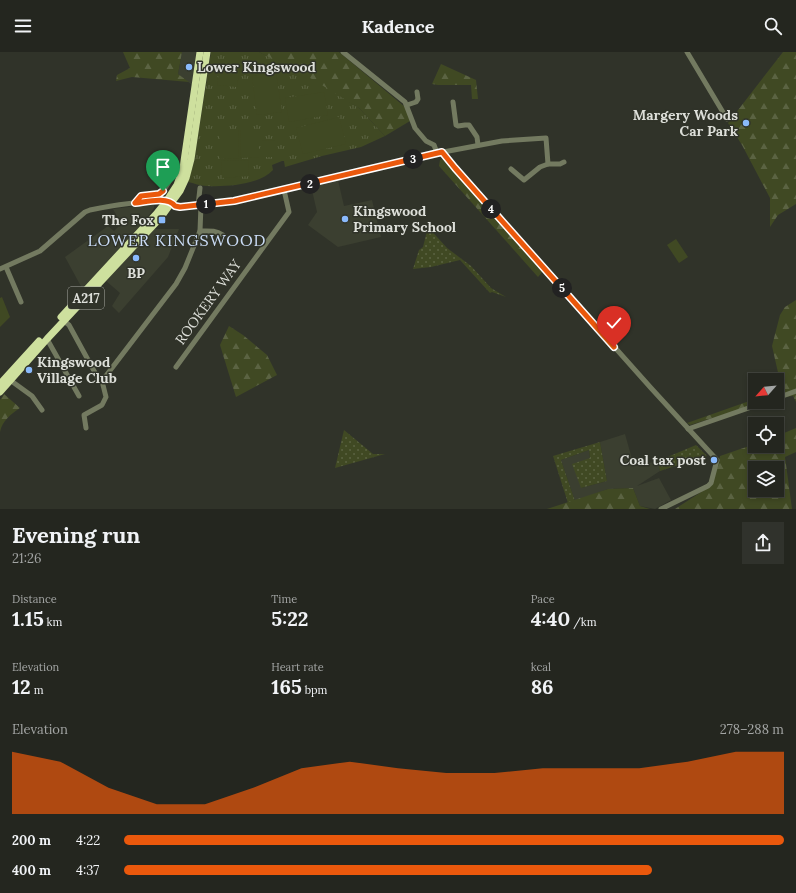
<!DOCTYPE html>
<html lang="en">
<head>
<meta charset="utf-8">
<style>
	:root { --surface:#24261f; --page:#30322c; --text:#f1f3f6; --muted:#a3a5a4; --line:#41433d; --accent:#ea580c }
	body { margin:0; font-family:Lora,serif; background:var(--page); color:var(--text); height:100vh; display:flex; flex-direction:column; font-size:15px; white-space:nowrap }
	* { box-sizing:border-box; margin:0 }
	p { font-size:13px; color:var(--muted) }
	.icon { flex:none; width:22px; height:22px; fill:none; stroke:currentColor; stroke-width:2; stroke-linecap:round; stroke-linejoin:round }
	.map { position:relative; height:457px; overflow:hidden }
	.panel { display:flex; flex-direction:column; background:var(--surface); flex:1 }
	.panel>* { flex:none }
	.needle { width:26px; rotate:243deg }
	.fabs { position:absolute; left:748px; top:321px; display:grid; gap:8px }
	.fabs a { display:grid; place-items:center; width:36px; height:36px; border-radius:0px; background:var(--surface); box-shadow:0 2px 6px #0003,0 0 0 1px var(--line); font-size:20px }
	.pin { position:absolute; display:grid; place-items:center; width:34px; height:34px; color:#fff; margin:-41px -17px; border-radius:50% 50% 50% 0; rotate:-45deg; box-shadow:0 0 4px #0007 }
	.pin .icon { rotate:45deg }
	.km { position:absolute; width:20px; height:20px; margin:-10px; border-radius:50%; background:#222; color:#fff; font-size:11px; line-height:20px; text-align:center }
	.round { display:grid; place-items:center; flex:none; width:42px; height:42px; border-radius:0px; background:var(--page) }
	.overview { display:flex; align-items:center; justify-content:space-between; height:68px; padding:0 12px }
	h1 { font-size:22px; font-weight:800; line-height:30px }
	.stats { display:grid; grid-template-columns:repeat(3,1fr); gap:6px; height:68px; padding:4px 12px }
	.stats div { display:grid; align-content:center }
	.stats b { font-size:20px; font-weight:800 }
	.stats small { font-size:11px; font-weight:400 }
	.stats p { font-size:11px }
	.chart { height:112px; padding:8px 12px }
	.chart p { display:flex; justify-content:space-between }
	.chart svg { width:100%; height:72px; margin-top:4px; fill:var(--accent); opacity:.7 }
	ul { padding:0 12px; list-style:none; font-size:13px }
	li { display:grid; grid-template-columns:64px 48px 1fr; align-items:center; height:30px }
	li i { height:10px; border-radius:5px; background:var(--accent) }
	header { display:flex; justify-content:space-between; align-items:center; height:52px; padding:0 12px; background:var(--surface); font-size:18px; font-weight:800 }
	.map>svg:first-child { display:block }
	.built { fill:#3b3f30 }
	.grass { fill:url(#grass-dots) }
	.forest { fill:url(#forest-firs); fill-rule:evenodd }
	.park { fill:url(#park-tufts) }
	.garden { fill:#404923 }
	.lines { fill:none; stroke-linecap:round; stroke-linejoin:round }
	.minor { stroke:#737a60; stroke-width:5 }
	.highway { stroke:#cee09e; stroke-width:7 }
	.route-casing { stroke:#fff; stroke-width:8 }
	.route { stroke:#ea580c; stroke-width:5 }
	.poi-dot { fill:#8abafc; stroke:#303329; stroke-width:1.5 }
	.labels { text-anchor:middle; dominant-baseline:central; stroke-width:3; stroke-linejoin:round; paint-order:stroke }
	.shield { fill:#303329; stroke:#a9aba4; stroke-width:1 }
	.shield-label { font-size:13px; font-weight:bold; fill:#dddfd9 }
	.poi-label { font-size:14px; font-weight:bold; fill:#dddfd9; stroke:#303329; text-anchor:start }
	.street-label { font-size:14px; fill:#dddfd9; stroke:#303329 }
	.quarter-label { font-size:16px; letter-spacing:1px; fill:#cbddf7; stroke:#303329 }
</style>
</head>
<body>
<header><svg class="icon" aria-label="menu" viewBox="0 0 24 24"><path d="M4 6h16M4 12h16M4 18h16"/></svg>Kadence<svg class="icon" aria-label="search" viewBox="0 0 24 24"><circle cx="10" cy="10" r="6"/><path d="M15 15l6 6"/></svg></header>
<div class="map">
<svg width="796" height="457" viewBox="0 0 796 457">
	<defs>
		<pattern id="grass-dots" width="8" height="8" patternUnits="userSpaceOnUse"><rect width="8" height="8" fill="#404923"/><path d="M2 2h.1M6 6h.1" fill="none" stroke="#5b6342" stroke-width="1.8" stroke-linecap="round"/></pattern>
		<pattern id="forest-firs" width="22" height="20" patternUnits="userSpaceOnUse"><rect width="22" height="20" fill="#404923"/><path d="M5 1l3.5 6h-7zM16 11l3.5 6h-7z" fill="#5b6342"/></pattern>
		<pattern id="park-tufts" width="24" height="20" patternUnits="userSpaceOnUse"><rect width="24" height="20" fill="#404923"/><path d="M3 7l-1-3M5 7V3M7 7l1-3M15 17l-1-3M17 17v-4M19 17l1-3" fill="none" stroke="#5b6342"/></pattern>
	</defs>
	<rect width="100%" height="100%" fill="#303329"/>
	<g class="built">
		<polygon points="182,0 196,0 192,33 178,22"/>
		<polygon points="338,128 344,154 372,148 381,185 338,195 308,173 317,160 311,134"/>
		<polygon points="152,152 154,153 154,156 146,167 153,177 179,177 168,205 119,261 112,254 120,241 105,228 83,238 65,205 108,174 114,179 121,172 113,157"/>
		<polygon points="625,382 634,414 658,409 660,419 637,434 659,426 671,448 655,457 640,454 633,436 608,437 575,449 561,408 589,398 590,406 581,436 607,429 600,390"/>
	</g>
	<g class="grass">
		<polygon points="428,175 447,196 471,214 491,236 506,245 492,240 490,241 460,208 431,215 413,217 419,198 423,195"/>
		<polygon points="344,378 373,402 385,402 335,416"/>
		<polygon points="600,390 607,429 581,436 572,412 590,406 589,398 561,408 575,449 568,451 553,404"/>
		<polygon points="696,393 707,404 660,419 658,409"/>
	</g>
	<g class="forest">
		<polygon points="123,0 182,0 178,22 189,30 132,25 116,29 117,23 130,16"/>
		<polygon points="259,0 339,0 405,55 410,69 385,84 359,56"/>
		<polygon points="783,0 796,0 796,152 778,163 770,175 770,146 742,93 728,71"/>
		<polygon points="441,12 476,28 478,47 472,47 471,33 438,33 432,32"/>
		<polygon points="444,107 543,219 538,225 439,114 440,108"/>
		<polygon points="796,248 796,350 793,344 777,346 777,340 782,338 772,294 780,263 785,255"/>
		<polygon points="229,274 243,283 267,303 277,323 236,345 220,293"/>
		<path d="M4 342 20 356C11 362 2 369 0 380V348Z"/>
		<polygon points="755,347 755,350 765,350 690,373 687,371"/>
		<path d="M796 376V400L785 405 792 457H675L712 433 720 404 755 392V394H777V384ZM755 416H777V438H755Z"/>
		<polygon points="633,436 640,454 650,457 547,457 608,437"/>
	</g>
	<path class="park" d="M211 0H259L312 27 359 56 385 84 361 95 322 104 285 115 284 109H282L272 113 273 118C259 133 226 135 207 134 200 134 194 131 188 130L194 110Z"/>
	<g class="garden">
		<polygon points="220,13 240,15 237,35 217,33"/>
		<polygon points="276,20 282,60 257,63 252,24"/>
		<polygon points="324,40 328,63 289,70 285,46"/>
		<polygon points="339,65 346,92 303,102 296,76"/>
		<polygon points="240,77 259,77 259,105 241,106"/>
		<polygon points="220,78 238,78 239,106 220,107"/>
		<polygon points="275,88 275,105 262,105 262,89"/>
		<polygon points="248,108 249,124 222,126 221,109"/>
		<polygon points="676,187 688,205 679,211 667,193"/>
		<polygon points="2,245 10,265 0,275 0,246"/>
	</g>
	<g class="lines">
		<g class="minor">
			<polyline points="343,0 405,50 415,76 426,89 434,93 437,101"/>
			<polyline points="687,0 727,67"/>
			<polyline points="453,50 456,73 458,74 465,73 469,73 477,85 478,93"/>
			<polyline points="407,53 416,50 418,47 417,40"/>
			<polyline points="442,100 455,116 651,336 717,408 711,431 708,434 661,457"/>
			<polyline points="548,112 560,112 564,110"/>
			<path d="M135 151 141 144C157 140 161 146 170 128"/>
			<polyline points="198,154 200,136"/>
			<path d="M200 179C209 179 215 178 223 183"/>
			<polyline points="6,215 21,250"/>
			<path d="M0 217 40 199 85 160 90 158C105 155 166 143 175 154L180 155 234 149 438 101 502 89 546 86 548 112 540 115 524 128 511 117"/>
			<polyline points="64,269 69,273 99,328 102,329 176,232 185,216 200,179 201,153"/>
			<polyline points="47,287 79,344"/>
			<polyline points="176,315 289,160 284,138"/>
			<polyline points="10,328 32,344 42,358"/>
			<polyline points="777,346 796,339"/>
			<polyline points="86,376 84,363 102,353 106,345 102,329"/>
			<polyline points="688,377 766,350"/>
		</g>
		<g class="highway">
			<polyline points="61,265 157,161 166,150 177,133 183,116 200,0"/>
			<polyline points="0,332 39,289"/>
			<polyline points="0,340 47,287 161,165 180,139 186,126 191,107 207,0"/>
		</g>
	</g>
	<g class="lines">
		<defs>
			<path id="route" d="M163 139 159 142 141 144 135 151C146 150 167 144 175 154L180 155 234 149 442 100 455 116 614 295"/>
		</defs>
		<use href="#route" class="route-casing"/>
		<use href="#route" class="route"/>
	</g>
	<g class="poi-dot">
		<circle cx="189" cy="15" r="4"/>
		<circle cx="746" cy="71" r="4"/>
		<circle cx="345" cy="167" r="4"/>
		<rect x="158" y="164" width="8" height="8" rx="2"/>
		<circle cx="136" cy="206" r="4"/>
		<circle cx="29" cy="318" r="4"/>
		<circle cx="714" cy="408" r="4"/>
	</g>
	<g class="labels">
		<rect class="shield" x="68" y="235" width="36" height="22" rx="3"/>
		<g class="shield-label">
			<text x="86" y="246">A217</text>
		</g>
		<g class="poi-label">
			<text x="197" y="15">Lower Kingswood</text>
			<text x="738" y="63" text-anchor="end">Margery Woods<tspan x="738" dy="16">Car Park</tspan></text>
			<text x="353" y="159">Kingswood<tspan x="353" dy="16">Primary School</tspan></text>
			<text x="154" y="168" text-anchor="end">The Fox</text>
			<text x="136" y="221" text-anchor="middle">BP</text>
			<text x="37" y="310">Kingswood<tspan x="37" dy="16">Village Club</tspan></text>
			<text x="706" y="408" text-anchor="end">Coal tax post</text>
		</g>
		<g class="street-label">
			<text transform="translate(208 250) rotate(-54)">ROOKERY WAY</text>
		</g>
		<g class="quarter-label">
			<text x="177" y="188">LOWER KINGSWOOD</text>
		</g>
	</g>
</svg>
<div class="fabs">
<a><svg class="needle" viewBox="-14 -14 28 28"><path d="M0-13l5 13h-10z" fill="#e53935"/><path d="M0 13l5-13h-10z" fill="#a3a5a4"/></svg></a>
<a><svg class="icon" aria-label="locate" viewBox="0 0 24 24"><circle cx="12" cy="12" r="6"/><path d="M12 2v4M12 18v4M2 12h4M18 12h4"/></svg></a>
<a><svg class="icon" aria-label="layers" viewBox="0 0 24 24"><path d="M12 4l9 5-9 5-9-5zM3 14l9 5 9-5"/></svg></a>
</div>
<div class="pin" style="left:163px;top:139px;background:#1e9e55"><svg class="icon" aria-label="arrive" viewBox="0 0 24 24"><path d="M6 21V4h12l-3 4 3 4H6"/></svg></div>
<div class="pin" style="left:614px;top:295px;background:#d93025"><svg class="icon" aria-label="check" viewBox="0 0 24 24"><path d="M5 12l5 5 9-10"/></svg></div>
<b class="km" style="left:206px;top:152px">1</b>
<b class="km" style="left:310px;top:132px">2</b>
<b class="km" style="left:413px;top:107px">3</b>
<b class="km" style="left:491px;top:157px">4</b>
<b class="km" style="left:562px;top:236px">5</b>
</div>
<section class="panel">
<div class="overview"><div><h1>Evening run</h1><p>21:26</p></div><a class="round"><svg class="icon" aria-label="share" viewBox="0 0 24 24"><path d="M12 15V3M7 8l5-5 5 5M5 13v7h14v-7"/></svg></a></div>
<div class="stats">
<div><p>Distance</p><b>1.15<small> km</small></b></div>
<div><p>Time</p><b>5:22</b></div>
<div><p>Pace</p><b>4:40<small> /km</small></b></div>
</div>
<div class="stats">
<div><p>Elevation</p><b>12<small> m</small></b></div>
<div><p>Heart rate</p><b>165<small> bpm</small></b></div>
<div><p>kcal</p><b>86</b></div>
</div>
<div class="chart"><p><span>Elevation</span>278–288 m</p>
<svg viewBox="0 0 160 44" preserveAspectRatio="none"><path d="M0 44V6L10 12L20 28L30 38L40 38L50 28L60 16L70 12L80 16L90 19L100 19L110 16L120 16L130 16L140 12L150 6L160 6V44z"/></svg>
</div>
<ul>
<li><b>200 m</b>4:22<i style="width:100%"></i></li>
<li><b>400 m</b>4:37<i style="width:80%"></i></li>
</ul>
</section>
</body>
</html>
